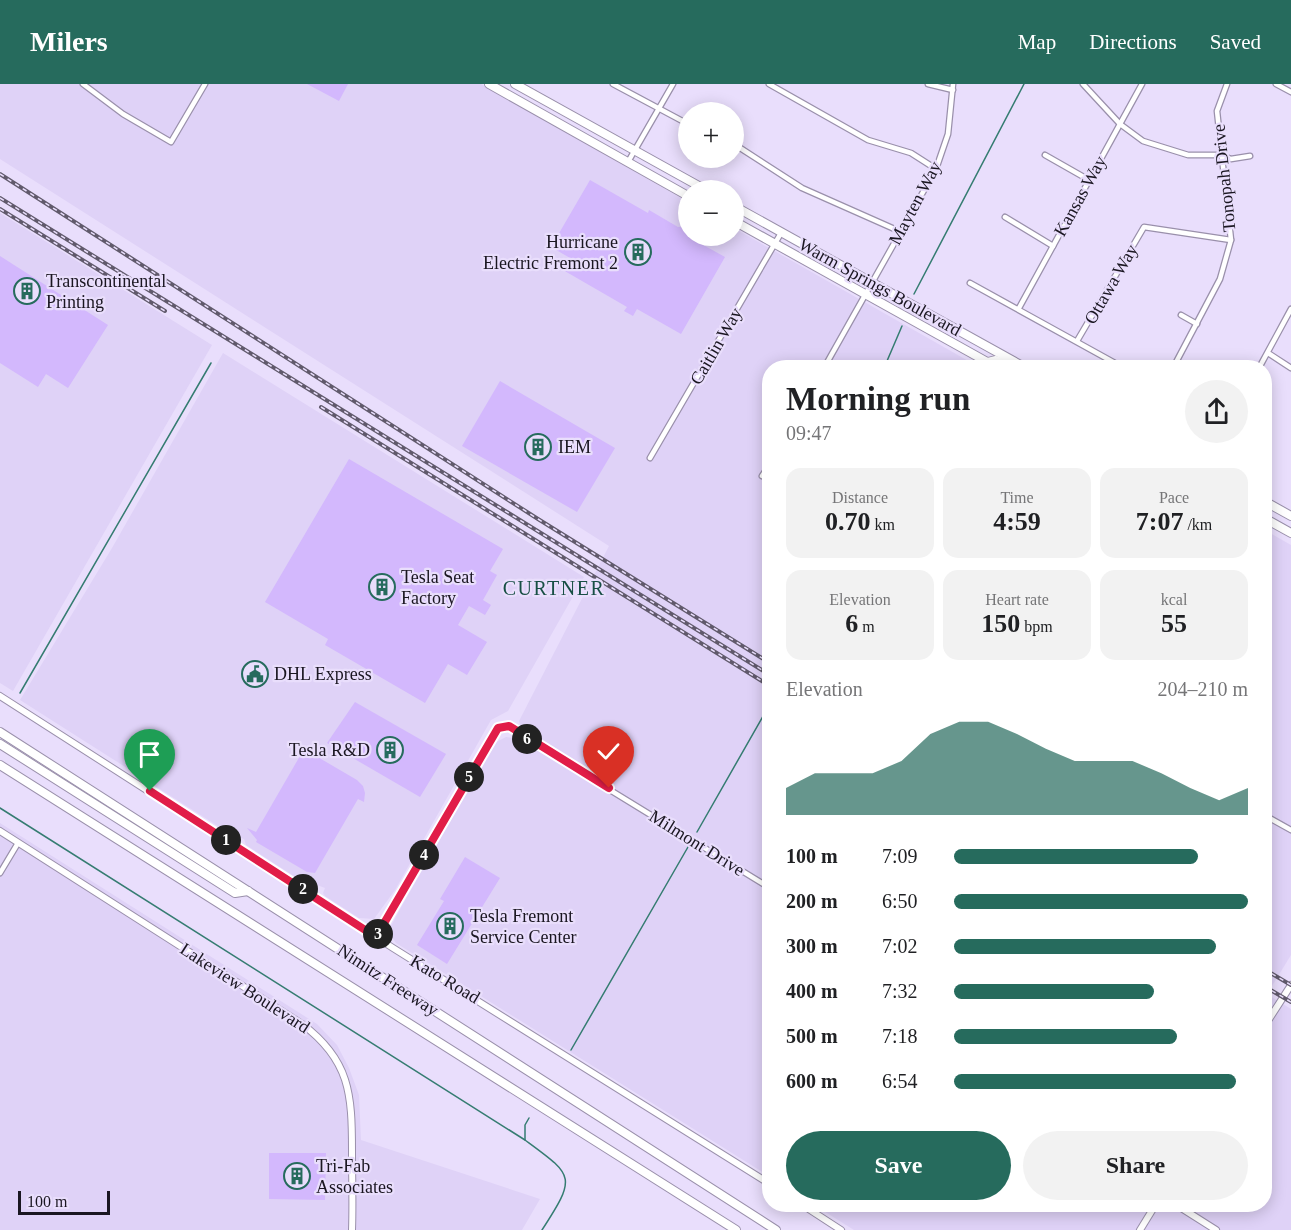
<!DOCTYPE html>
<html lang="en">
<head>
<meta charset="utf-8">
<style>
	:root { --surface:#fff; --page:#f2f2f2; --text:#202124; --muted:#757577; --accent:#266b5d }
	body { margin:0; font-family:Georgia,serif; background:var(--page); color:var(--text); height:100vh; display:flex; flex-direction:column; font-size:22px; white-space:nowrap }
	* { box-sizing:border-box; margin:0 }
	p { font-size:20px; color:var(--muted) }
	.icon { flex:none; width:33px; height:33px; fill:none; stroke:currentColor; stroke-width:2; stroke-linecap:round; stroke-linejoin:round }
	.map { position:relative; flex:1; overflow:hidden }
	.sheet { position:absolute; left:762px; top:276px; width:510px; height:852px; display:flex; flex-direction:column; background:var(--surface); border-radius:24px; box-shadow:0 3px 15px #0003 }
	.sheet>* { flex:none }
	.fabs { position:absolute; left:678px; top:18px; display:grid; gap:12px }
	.fabs a { display:grid; place-items:center; width:66px; height:66px; border-radius:50%; background:var(--surface); box-shadow:0 3px 15px #0003; font-size:30px }
	.scale { position:absolute; left:18px; bottom:15px; width:92px; box-sizing:border-box; padding-left:6px; border:3px solid #1a1621; border-top:0; font-size:16px; line-height:21px; white-space:nowrap; color:#1a1621; -webkit-text-stroke:4px #e9defc; paint-order:stroke }
	.pin { position:absolute; display:grid; place-items:center; width:51px; height:51px; color:#fff; margin:-62px -26px; border-radius:50% 50% 50% 0; rotate:-45deg; box-shadow:0 0 6px #0007 }
	.pin .icon { rotate:45deg }
	.km { position:absolute; width:30px; height:30px; margin:-15px; border-radius:50%; background:#222; color:#fff; font-size:16px; line-height:30px; text-align:center }
	.round { display:grid; place-items:center; flex:none; width:63px; height:63px; border-radius:32px; background:var(--page) }
	.headline { display:flex; align-items:center; justify-content:space-between; height:102px; padding:0 24px }
	h1 { font-size:33px; font-weight:600; line-height:45px }
	.metrics { display:grid; grid-template-columns:repeat(3,1fr); gap:9px; height:102px; padding:6px 24px }
	.metrics div { display:grid; align-content:center; border-radius:15px; background:var(--page); text-align:center }
	.metrics b { font-size:26px; font-weight:600 }
	.metrics small { font-size:16px; font-weight:400 }
	.metrics p { font-size:16px }
	.chart { height:168px; padding:12px 24px }
	.chart p { display:flex; justify-content:space-between }
	.chart svg { width:100%; height:108px; margin-top:6px; fill:var(--accent); opacity:.7 }
	.primary-button { display:flex; gap:12px; margin-top:auto; padding:12px 24px }
	.primary-button a { flex:1; height:69px; border-radius:36px; background:var(--accent); color:#fff; font-size:24px; font-weight:600; line-height:69px; text-align:center }
	.primary-button a+a { background:var(--page); color:var(--text) }
	ul { padding:0 24px; list-style:none; font-size:20px }
	li { display:grid; grid-template-columns:96px 72px 1fr; align-items:center; height:45px }
	li i { height:15px; border-radius:8px; background:var(--accent) }
	header { display:flex; align-items:center; gap:36px; box-sizing:border-box; height:84px; padding:0 30px; background:var(--accent); color:#fff }
	header strong { font-size:28px }
	nav { display:flex; gap:33px; margin-inline-start:auto; font-size:21px }
	.map>svg:first-child { display:block }
	.built { fill:#dfd2f7 }
	.lines { fill:none; stroke-linecap:round; stroke-linejoin:round }
	.stream { stroke:#357c71; stroke-width:1.5 }
	.building { fill:#d3b8fd }
	.minor-casing { stroke:#9a90ab; stroke-width:7 }
	.tertiary-casing { stroke:#9a90ab; stroke-width:8 }
	.primary-casing { stroke:#9a90ab; stroke-width:10 }
	.motorway-casing { stroke:#9a90ab; stroke-width:10 }
	.minor { stroke:#fff; stroke-width:4.5 }
	.tertiary { stroke:#fff; stroke-width:6 }
	.primary { stroke:#fff; stroke-width:8 }
	.motorway { stroke:#fff; stroke-width:8 }
	.rail-casing { stroke:#615a6c; stroke-width:4 }
	.rail { stroke:#e9defc; stroke-width:1.5; stroke-dasharray:4.5; stroke-linecap:butt }
	.route-casing { stroke:#fff; stroke-width:12 }
	.route { stroke:#e11d48; stroke-width:8 }
	.labels { text-anchor:middle; dominant-baseline:central; stroke-width:4.5; stroke-linejoin:round; paint-order:stroke }
	.street-label { font-size:18px; fill:#1a1621; stroke:#e9defc }
	.poi-label { font-size:18px; fill:#1a1621; stroke:#e9defc; text-anchor:start }
	.neighbourhood-label { font-size:20px; letter-spacing:1.5px; fill:#184f45; stroke:#e9defc }
</style>
</head>
<body>
<header>
<strong>Milers</strong>
<nav><a>Map</a><a>Directions</a><a>Saved</a></nav>
</header>
<div class="map">
<svg width="1291" height="1146" viewBox="0 0 1291 1146">
	<rect width="100%" height="100%" fill="#e9defc"/>
	<g class="built">
		<polygon points="0,0 481,0 688,118 688,152 734,152 734,144 979,283 770,284 769,1092 396,859 390,850 391,842 404,818 496,658 506,653 514,654 521,644 519,637 609,462 0,75"/>
		<polygon points="0,129 212,261 13,607 0,599"/>
		<polygon points="223,269 584,493 508,627 491,636 395,806 374,835 359,834 325,812 323,809 325,804 317,801 309,802 246,761 244,755 230,750 232,744 226,740 221,744 20,616 112,464"/>
		<polygon points="1265,446 1291,461 1291,871 1267,910 1291,925 1291,1146 854,1146 814,1121 1264,1120"/>
		<polygon points="0,739 317,940 337,961 349,984 359,1011 361,1056 540,1115 522,1146 0,1146"/>
	</g>
	<g class="lines">
		<g class="stream">
			<polyline points="914,210 1024,0"/>
			<polyline points="884,284 902,242"/>
			<polyline points="20,609 211,279"/>
			<path d="M0 724 525 1056C574 1092 577 1092 542 1146"/>
			<polyline points="697,748 770,620"/>
			<polyline points="571,966 688,763"/>
			<polyline points="525,1056 525,1041 529,1034"/>
		</g>
	</g>
	<g class="building">
		<polygon points="307,0 348,0 339,17"/>
		<polygon points="590,96 648,129 649,126 678,143 688,142 688,152 694,152 698,154 696,157 725,173 681,250 637,225 633,232 624,227 627,223 563,186 570,174 551,163"/>
		<polygon points="0,172 108,241 68,304 46,290 38,303 0,279"/>
		<polygon points="500,297 615,364 577,428 462,362"/>
		<polygon points="349,375 503,465 490,487 497,491 483,516 491,521 485,531 469,522 458,541 487,558 467,591 448,580 425,619 325,561 328,555 265,518"/>
		<polygon points="355,618 446,670 420,713 327,659"/>
		<polygon points="304,665 357,696 363,702 365,709 364,718 358,715 315,789 307,788 256,758 257,756 247,744 256,748"/>
		<polygon points="465,773 500,794 447,880 417,861 444,817 440,815"/>
		<polygon points="269,1069 326,1069 325,1116 269,1115"/>
	</g>
	<g class="lines">
		<defs>
			<g id="minor">
				<polyline points="83,0 123,30 171,58 205,0"/>
				<polyline points="613,0 688,40"/>
				<polyline points="769,0 868,56 911,69 936,85"/>
				<polyline points="928,0 953,6"/>
				<polyline points="1083,0 1120,40 1143,57 1188,71 1221,71 1231,75 1250,72"/>
				<polyline points="1276,0 1291,8"/>
				<polyline points="734,60 802,104 899,147"/>
				<polyline points="1045,71 1089,96"/>
				<polyline points="628,78 673,0"/>
				<polyline points="1005,133 1053,162"/>
				<polyline points="970,199 1124,284"/>
				<polyline points="1019,224 1142,0"/>
				<polyline points="1181,231 1197,240"/>
				<polyline points="1077,257 1144,143 1231,156"/>
				<polyline points="1268,269 1291,284"/>
				<polyline points="824,284 936,85 948,50 953,0"/>
				<polyline points="1173,284 1220,195 1231,156 1217,27 1227,0"/>
				<polyline points="1259,284 1291,225"/>
				<polyline points="1264,357 1265,357"/>
				<polyline points="650,374 781,149"/>
				<polyline points="762,392 770,380"/>
				<polyline points="1264,731 1291,746"/>
				<polyline points="0,789 18,759"/>
				<polyline points="376,853 494,650 504,641 770,804"/>
			</g>
			<g id="tertiary">
				<polyline points="0,612 393,864 770,1100"/>
				<path d="M0 747 302 940C350 976 352 1010 352 1067 352 1093 353 1120 352 1146"/>
				<polyline points="1264,943 1291,901"/>
				<polyline points="801,1120 841,1146"/>
				<polyline points="1175,1120 1216,1146"/>
				<polyline points="1140,1146 1156,1120"/>
			</g>
			<g id="primary">
				<polyline points="489,0 688,112"/>
				<polyline points="515,0 706,106"/>
				<polyline points="734,122 1026,284"/>
				<polyline points="734,137 998,284"/>
				<polyline points="988,278 996,276 1011,284"/>
				<polyline points="1264,417 1291,432"/>
				<polyline points="1264,434 1291,449"/>
			</g>
			<g id="motorway">
				<polyline points="0,648 776,1146"/>
				<polyline points="0,660 235,809 248,807"/>
				<polyline points="0,681 736,1146"/>
			</g>
		</defs>
		<use href="#minor" class="minor-casing"/>
		<use href="#tertiary" class="tertiary-casing"/>
		<use href="#primary" class="primary-casing"/>
		<use href="#motorway" class="motorway-casing"/>
		<use href="#minor" class="minor"/>
		<use href="#tertiary" class="tertiary"/>
		<use href="#primary" class="primary"/>
		<use href="#motorway" class="motorway"/>
		<defs>
			<g id="rail">
				<polyline points="0,90 538,435 770,579"/>
				<polyline points="0,114 770,591"/>
				<polyline points="0,125 165,227"/>
				<polyline points="321,323 770,602"/>
				<polyline points="1264,885 1291,901"/>
				<polyline points="1264,902 1291,918"/>
			</g>
		</defs>
		<use href="#rail" class="rail-casing"/>
		<use href="#rail" class="rail"/>
	</g>
	<g class="lines">
		<defs>
			<polyline id="route" points="150,707 376,853 498,644 509,642 609,704"/>
		</defs>
		<use href="#route" class="route-casing"/>
		<use href="#route" class="route"/>
	</g>
	<defs>
		<symbol id="building-ring" viewBox="-11 -11 22 22"><circle r="9.5" fill="#e9defc" stroke="#266b5d" stroke-width="1.5"/><path d="M-4-6H4V6H1V3H-1V6H-4ZM-2.5-4.3h1.7v1.8h-1.7ZM.8-4.3h1.7v1.8H.8ZM-2.5-1h1.7V.8h-1.7ZM.8-1h1.7V.8H.8Z" fill="#266b5d"/></symbol>
		<symbol id="civic-ring" viewBox="-11 -11 22 22"><circle r="9.5" fill="#e9defc" stroke="#266b5d" stroke-width="1.5"/><path d="M-.6-6.5H3V-4.5H.6V-3L4-1V1h2V6H-6V1h2V-1L-.6-3ZM-1.2 2.5V6h2.4V2.5Z" fill="#266b5d"/></symbol>
	</defs>
	<g fill-rule="evenodd">
		<use href="#building-ring" x="623" y="153" width="30" height="30"/>
		<use href="#building-ring" x="12" y="192" width="30" height="30"/>
		<use href="#building-ring" x="523" y="348" width="30" height="30"/>
		<use href="#building-ring" x="367" y="488" width="30" height="30"/>
		<use href="#civic-ring" x="240" y="575" width="30" height="30"/>
		<use href="#building-ring" x="375" y="651" width="30" height="30"/>
		<use href="#building-ring" x="435" y="827" width="30" height="30"/>
		<use href="#building-ring" x="282" y="1077" width="30" height="30"/>
	</g>
	<g class="labels">
		<g class="street-label">
			<text transform="translate(1224 94) rotate(-96)">Tonopah Drive</text>
			<text transform="translate(1080 112) rotate(-61)">Kansas Way</text>
			<text transform="translate(915 119) rotate(-62)">Mayten Way</text>
			<text transform="translate(1111 200) rotate(-60)">Ottawa Way</text>
			<text transform="translate(880 203) rotate(29)">Warm Springs Boulevard</text>
			<text transform="translate(716 262) rotate(-60)">Caitlin Way</text>
			<text transform="translate(697 759) rotate(32)">Milmont Drive</text>
			<text transform="translate(445 895) rotate(31)">Kato Road</text>
			<text transform="translate(388 896) rotate(33)">Nimitz Freeway</text>
			<text transform="translate(245 904) rotate(33)">Lakeview Boulevard</text>
		</g>
		<g class="poi-label">
			<text x="618" y="158" text-anchor="end">Hurricane<tspan x="618" dy="21">Electric Fremont 2</tspan></text>
			<text x="46" y="197">Transcontinental<tspan x="46" dy="21">Printing</tspan></text>
			<text x="558" y="363">IEM</text>
			<text x="401" y="493">Tesla Seat<tspan x="401" dy="21">Factory</tspan></text>
			<text x="274" y="590">DHL Express</text>
			<text x="370" y="666" text-anchor="end">Tesla R&amp;D</text>
			<text x="470" y="832">Tesla Fremont<tspan x="470" dy="21">Service Center</tspan></text>
			<text x="316" y="1082">Tri-Fab<tspan x="316" dy="21">Associates</tspan></text>
		</g>
		<g class="neighbourhood-label">
			<text x="554" y="504">CURTNER</text>
		</g>
	</g>
</svg>
<div class="fabs">
<a>+</a>
<a>−</a>
</div>
<div class="scale">100 m</div>
<div class="pin" style="left:150px;top:707px;background:#1e9e55"><svg class="icon" aria-label="arrive" viewBox="0 0 24 24"><path d="M6 21V4h12l-3 4 3 4H6"/></svg></div>
<div class="pin" style="left:609px;top:704px;background:#d93025"><svg class="icon" aria-label="check" viewBox="0 0 24 24"><path d="M5 12l5 5 9-10"/></svg></div>
<b class="km" style="left:226px;top:756px">1</b>
<b class="km" style="left:303px;top:805px">2</b>
<b class="km" style="left:378px;top:850px">3</b>
<b class="km" style="left:424px;top:771px">4</b>
<b class="km" style="left:469px;top:693px">5</b>
<b class="km" style="left:527px;top:655px">6</b>
<section class="sheet">
<div class="headline"><div><h1>Morning run</h1><p>09:47</p></div><a class="round"><svg class="icon" aria-label="share" viewBox="0 0 24 24"><path d="M12 15V3M7 8l5-5 5 5M5 13v7h14v-7"/></svg></a></div>
<div class="metrics">
<div><p>Distance</p><b>0.70<small> km</small></b></div>
<div><p>Time</p><b>4:59</b></div>
<div><p>Pace</p><b>7:07<small> /km</small></b></div>
</div>
<div class="metrics">
<div><p>Elevation</p><b>6<small> m</small></b></div>
<div><p>Heart rate</p><b>150<small> bpm</small></b></div>
<div><p>kcal</p><b>55</b></div>
</div>
<div class="chart"><p><span>Elevation</span>204–210 m</p>
<svg viewBox="0 0 160 44" preserveAspectRatio="none"><path d="M0 44V33L10 27L20 27L30 27L40 22L50 11L60 6L70 6L80 11L90 17L100 22L110 22L120 22L130 27L140 33L150 38L160 33V44z"/></svg>
</div>
<ul>
<li><b>100 m</b>7:09<i style="width:83%"></i></li>
<li><b>200 m</b>6:50<i style="width:100%"></i></li>
<li><b>300 m</b>7:02<i style="width:89%"></i></li>
<li><b>400 m</b>7:32<i style="width:68%"></i></li>
<li><b>500 m</b>7:18<i style="width:76%"></i></li>
<li><b>600 m</b>6:54<i style="width:96%"></i></li>
</ul>
<div class="primary-button"><a>Save</a><a>Share</a></div>
</section>
</div>
</body>
</html>
